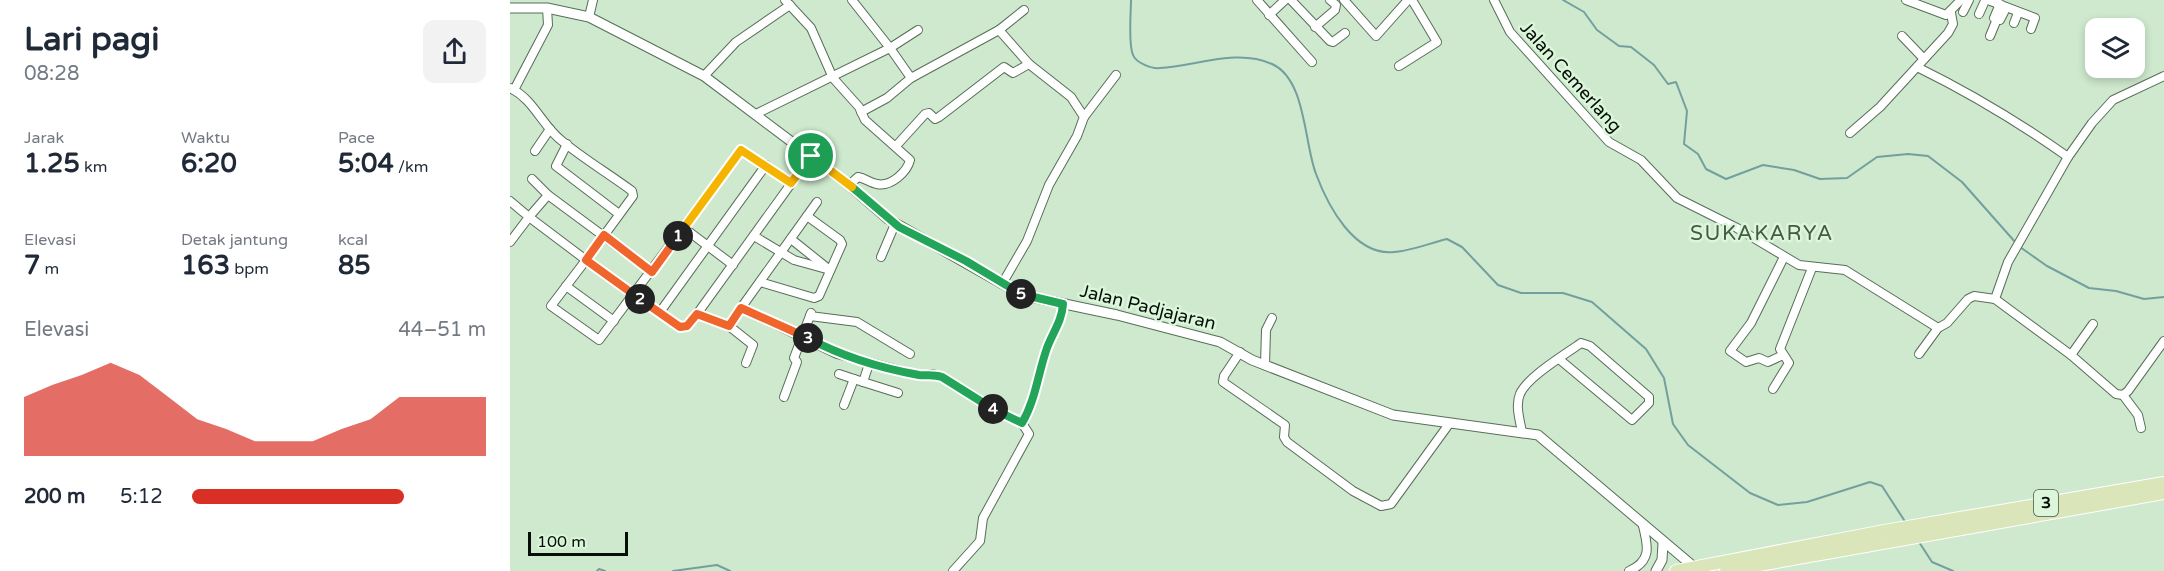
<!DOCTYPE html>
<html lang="id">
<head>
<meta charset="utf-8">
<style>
	:root { --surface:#fff; --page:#f2f2f3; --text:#1f2937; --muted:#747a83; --accent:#d93025 }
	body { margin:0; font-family:"Varela Round",sans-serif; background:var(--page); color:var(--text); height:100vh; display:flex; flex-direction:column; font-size:22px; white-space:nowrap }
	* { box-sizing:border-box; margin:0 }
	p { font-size:20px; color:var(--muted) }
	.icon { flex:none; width:33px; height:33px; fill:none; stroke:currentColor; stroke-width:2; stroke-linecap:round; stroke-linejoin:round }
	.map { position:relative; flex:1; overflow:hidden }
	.details { display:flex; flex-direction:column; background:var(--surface); width:510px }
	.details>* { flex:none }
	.controls { position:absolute; left:1575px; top:18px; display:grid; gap:12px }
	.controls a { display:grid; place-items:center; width:60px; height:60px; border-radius:12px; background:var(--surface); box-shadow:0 3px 9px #0003; font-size:30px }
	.scale { position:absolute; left:18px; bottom:15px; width:100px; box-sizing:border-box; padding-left:6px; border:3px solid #060f06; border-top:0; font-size:16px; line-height:21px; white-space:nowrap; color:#060f06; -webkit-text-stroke:4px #dbf6db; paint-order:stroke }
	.pin { position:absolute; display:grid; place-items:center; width:51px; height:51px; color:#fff; margin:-26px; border:3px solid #fff; border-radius:50%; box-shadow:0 2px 6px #0007 }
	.km { position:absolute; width:30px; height:30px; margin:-15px; border-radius:50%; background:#222; color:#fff; font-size:16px; line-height:30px; text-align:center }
	.round { display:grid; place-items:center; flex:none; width:63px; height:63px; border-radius:12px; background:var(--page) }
	.summary { display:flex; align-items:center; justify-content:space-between; height:102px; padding:0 24px }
	h1 { font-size:33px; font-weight:800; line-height:45px }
	.metrics { display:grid; grid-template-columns:repeat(3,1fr); gap:9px; height:102px; padding:6px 24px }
	.metrics div { display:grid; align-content:center }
	.metrics b { font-size:26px; font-weight:800 }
	.metrics small { font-size:16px; font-weight:400 }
	.metrics p { font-size:16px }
	.chart { height:168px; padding:12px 24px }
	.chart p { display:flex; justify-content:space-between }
	.chart svg { width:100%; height:108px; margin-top:6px; fill:var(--accent); opacity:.7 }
	ul { padding:0 24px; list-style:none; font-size:20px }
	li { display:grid; grid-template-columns:96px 72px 1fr; align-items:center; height:45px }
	li i { height:15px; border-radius:8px; background:var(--accent) }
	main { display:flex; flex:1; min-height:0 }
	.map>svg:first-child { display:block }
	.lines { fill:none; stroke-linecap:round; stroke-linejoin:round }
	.stream { stroke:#73a09e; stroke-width:2 }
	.minor-casing { stroke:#576e57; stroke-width:10 }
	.tertiary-casing { stroke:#576e57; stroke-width:11 }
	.primary-casing { stroke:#fff; stroke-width:14 }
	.minor { stroke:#fff; stroke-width:8 }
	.tertiary { stroke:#fff; stroke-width:9 }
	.primary { stroke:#dae6ba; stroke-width:12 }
	.split-1-casing { stroke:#fff; stroke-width:12 }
	.split-2-casing { stroke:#fff; stroke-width:12 }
	.split-3-casing { stroke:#fff; stroke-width:12 }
	.split-4-casing { stroke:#fff; stroke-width:12 }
	.split-5-casing { stroke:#fff; stroke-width:12 }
	.split-6-casing { stroke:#fff; stroke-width:12 }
	.split-7-casing { stroke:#fff; stroke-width:12 }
	.split-1 { stroke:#f5b400; stroke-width:8 }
	.split-2 { stroke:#f0652b; stroke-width:8 }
	.split-3 { stroke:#f0652b; stroke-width:8 }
	.split-4 { stroke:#22a559; stroke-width:8 }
	.split-5 { stroke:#22a559; stroke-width:8 }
	.split-6 { stroke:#22a559; stroke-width:8 }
	.split-7 { stroke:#f5b400; stroke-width:8 }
	.labels { text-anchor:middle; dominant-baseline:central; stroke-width:5; stroke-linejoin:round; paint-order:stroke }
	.shield { fill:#dbf6db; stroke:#465446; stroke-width:1.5 }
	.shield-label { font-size:16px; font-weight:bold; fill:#060f06 }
	.street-label { font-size:18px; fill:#060f06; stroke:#dbf6db }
	.quarter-label { font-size:21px; letter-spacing:1.5px; fill:#445b44; stroke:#dbf6db }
</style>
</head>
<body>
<main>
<section class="details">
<div class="summary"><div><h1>Lari pagi</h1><p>08:28</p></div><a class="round"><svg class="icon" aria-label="share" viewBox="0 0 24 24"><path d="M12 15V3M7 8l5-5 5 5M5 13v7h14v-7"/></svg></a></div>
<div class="metrics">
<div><p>Jarak</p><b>1.25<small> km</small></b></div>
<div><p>Waktu</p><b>6:20</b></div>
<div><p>Pace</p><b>5:04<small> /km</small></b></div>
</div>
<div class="metrics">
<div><p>Elevasi</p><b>7<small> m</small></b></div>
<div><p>Detak jantung</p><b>163<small> bpm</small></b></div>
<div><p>kcal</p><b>85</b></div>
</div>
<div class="chart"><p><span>Elevasi</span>44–51 m</p>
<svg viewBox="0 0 160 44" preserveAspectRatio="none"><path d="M0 44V20L10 15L20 11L30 6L40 11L50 20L60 29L70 33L80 38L90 38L100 38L110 33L120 29L130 20L140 20L150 20L160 20V44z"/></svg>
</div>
<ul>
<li><b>200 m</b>5:12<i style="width:72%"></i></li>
</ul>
</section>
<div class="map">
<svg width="1654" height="571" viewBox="0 0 1654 571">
	<rect width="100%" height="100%" fill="#cee9ce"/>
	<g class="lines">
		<g class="stream">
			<path d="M621 0C621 13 618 44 623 55 626 63 642 69 650 68 686 66 727 48 762 64 796 79 794 143 806 174 818 206 844 256 884 252 901 251 920 243 937 239L952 247 988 285 1011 293H1053L1082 302 1136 349 1154 378 1163 424 1178 445 1240 493 1268 505 1297 502 1360 482 1372 486 1396 523"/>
			<polyline points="1053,0 1074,12 1087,30 1109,46 1121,47 1144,65 1158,84 1166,82 1177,111 1174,144 1188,154 1196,169 1216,179 1253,165 1284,170 1310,179 1337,178 1367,157 1398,154 1418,156 1452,182 1506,243"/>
			<polyline points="1510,247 1537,266 1579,288 1606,291 1634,299 1654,297"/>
			<polyline points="1409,542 1422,562 1443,571"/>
			<polyline points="87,571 89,569 95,571"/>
			<polyline points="163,571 207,565 220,571"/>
		</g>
		<defs>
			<g id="minor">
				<path d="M275 0 301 28 323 78 349 107 355 120 400 160C397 172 381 187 367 184 360 183 355 178 348 177L339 185"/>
				<polyline points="747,0 802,62"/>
				<polyline points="781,0 820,41 823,42 835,33"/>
				<polyline points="834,0 866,36 898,0"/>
				<polyline points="984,0 1000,32 1099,142 1131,160 1167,198 1227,228 1289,265 1335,270 1428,328 1437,323 1458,299 1464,296 1485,299 1561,355 1606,394 1613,395 1618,391 1654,341"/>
				<polyline points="1396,0 1436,15 1451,0"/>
				<polyline points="1478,0 1525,18 1521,29"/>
				<polyline points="1490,4 1484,18 1490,20 1496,8"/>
				<polyline points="1453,12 1459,0"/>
				<polyline points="1469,14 1474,3"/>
				<polyline points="759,15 775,0"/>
				<polyline points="79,17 83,0"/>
				<polyline points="1504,23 1508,13"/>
				<polyline points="805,27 825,10 826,5 820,0"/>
				<polyline points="408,30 380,48 401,78 489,30 514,10"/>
				<polyline points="489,30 519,64 561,97 574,117 567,136 539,185 517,241 492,284"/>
				<polyline points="1392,36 1414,59"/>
				<polyline points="1480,36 1487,19"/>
				<polyline points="889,66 927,42 902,0"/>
				<path d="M1407 67C1460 93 1510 123 1558 157"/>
				<polyline points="194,76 226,42 280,5"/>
				<path d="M0 88C24 99 32 126 52 141 74 159 99 174 122 191L123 196 76 260 170 327 177 326 182 321 301 156"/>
				<polyline points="4,90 38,25 37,8"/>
				<polyline points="351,112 377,98 401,78"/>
				<polyline points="246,114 380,48 342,0"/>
				<polyline points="574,117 606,75"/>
				<polyline points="1340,133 1370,107 1438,33 1443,24 1441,13"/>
				<polyline points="57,144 46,166 109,214"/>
				<polyline points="386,146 415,114 419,113 425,119 429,117 494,67 503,73 519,64"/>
				<polyline points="25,151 40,129"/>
				<polyline points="22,179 38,195 19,217 76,260 41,306 89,340 231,150 281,183"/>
				<polyline points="38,195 142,272"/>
				<polyline points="0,201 19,217 0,242"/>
				<polyline points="174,228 223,265"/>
				<polyline points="244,236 284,260 320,270"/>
				<polyline points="281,239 316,267"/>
				<polyline points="371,257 385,224"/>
				<polyline points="250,282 304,298 309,296 332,244 330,240 297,216"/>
				<polyline points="56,286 104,321"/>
				<polyline points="1485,299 1498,262 1558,157 1582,123 1603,100 1654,76"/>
				<polyline points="231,308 307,202"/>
				<polyline points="150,312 256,165"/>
				<polyline points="187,314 219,326 231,308 327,354 412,376 423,374 432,377 489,413 512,423"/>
				<polyline points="300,316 347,322 400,354"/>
				<polyline points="219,326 243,345 236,363"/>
				<polyline points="730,352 714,376 713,382 775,425 774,437 777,442 843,491 871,506 881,504 939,424"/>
				<polyline points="1409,354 1428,328"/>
				<polyline points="1273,355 1258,362 1249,358 1236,362 1220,351 1241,323 1274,257"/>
				<polyline points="1561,355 1583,324"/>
				<polyline points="755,365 756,330 762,318"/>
				<polyline points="329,374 353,382 359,364"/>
				<polyline points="353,382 388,393"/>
				<polyline points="1263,389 1279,363 1270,349 1302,268"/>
				<polyline points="1613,395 1628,415 1631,428"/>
				<polyline points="274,397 287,362 284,358 301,313"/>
				<polyline points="334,405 344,379"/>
				<path d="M1012 432C1010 421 1005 405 1010 394 1017 377 1056 354 1071 343L1080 346 1139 397V403L1122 420 1049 359"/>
				<path d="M443 571 470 541 473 518 519 434 512 423C526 400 528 373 537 348 543 332 552 321 553 304"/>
				<path d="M1119 571C1142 561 1138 546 1133 526"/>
			</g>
			<g id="tertiary">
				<polyline points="0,8 37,8 79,17 194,76 339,185 378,219 512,295 607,315 710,342 742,360 883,415 1028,435 1184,567"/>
				<polyline points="1146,571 1152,560 1153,543"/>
			</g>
			<g id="primary">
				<polyline points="1166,571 1374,531 1654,483"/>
				<polyline points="1216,571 1654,493"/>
			</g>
		</defs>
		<use href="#minor" class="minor-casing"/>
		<use href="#tertiary" class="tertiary-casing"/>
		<use href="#primary" class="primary-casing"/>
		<use href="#minor" class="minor"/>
		<use href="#tertiary" class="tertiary"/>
		<use href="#primary" class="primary"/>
	</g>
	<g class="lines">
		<defs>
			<polyline id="split-1" points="168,236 231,150 281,183 301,156"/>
			<polyline id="split-2" points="130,299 76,260 94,235 142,272 168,236"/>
			<polyline id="split-3" points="130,299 170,327 177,326 187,314 219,326 231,308 298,338"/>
			<path id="split-4" d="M298 338C333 357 370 368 409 375 417 376 423 374 432 377L483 409"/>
			<path id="split-5" d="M483 409 512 423C526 399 528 373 537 348 543 332 552 321 553 304L511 294"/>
			<polyline id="split-6" points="342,187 389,227 456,261 511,294"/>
			<polyline id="split-7" points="301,156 342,187"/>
		</defs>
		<use href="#split-1" class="split-1-casing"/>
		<use href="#split-2" class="split-2-casing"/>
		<use href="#split-3" class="split-3-casing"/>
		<use href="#split-4" class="split-4-casing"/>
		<use href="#split-5" class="split-5-casing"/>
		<use href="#split-6" class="split-6-casing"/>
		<use href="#split-7" class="split-7-casing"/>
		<use href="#split-1" class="split-1"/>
		<use href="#split-2" class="split-2"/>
		<use href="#split-3" class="split-3"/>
		<use href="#split-4" class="split-4"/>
		<use href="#split-5" class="split-5"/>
		<use href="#split-6" class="split-6"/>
		<use href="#split-7" class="split-7"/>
	</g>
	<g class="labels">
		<rect class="shield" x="1524" y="490" width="24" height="26" rx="4.5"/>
		<g class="shield-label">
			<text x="1536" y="503">3</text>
		</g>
		<g class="street-label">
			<text transform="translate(1061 77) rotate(48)">Jalan Cemerlang</text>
			<text transform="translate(638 307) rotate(14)">Jalan Padjajaran</text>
		</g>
		<g class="quarter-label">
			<text x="1252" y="233">SUKAKARYA</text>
		</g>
	</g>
</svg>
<div class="controls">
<a><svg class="icon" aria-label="layers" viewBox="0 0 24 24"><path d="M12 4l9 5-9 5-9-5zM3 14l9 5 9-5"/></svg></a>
</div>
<div class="scale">100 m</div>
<div class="pin" style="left:301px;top:156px;background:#1e9e55"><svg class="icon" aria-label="arrive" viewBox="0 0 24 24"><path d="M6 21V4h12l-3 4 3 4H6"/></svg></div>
<b class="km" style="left:168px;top:236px">1</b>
<b class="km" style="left:130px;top:299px">2</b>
<b class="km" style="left:298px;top:338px">3</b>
<b class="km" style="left:483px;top:409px">4</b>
<b class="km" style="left:511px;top:294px">5</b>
</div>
</main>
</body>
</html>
